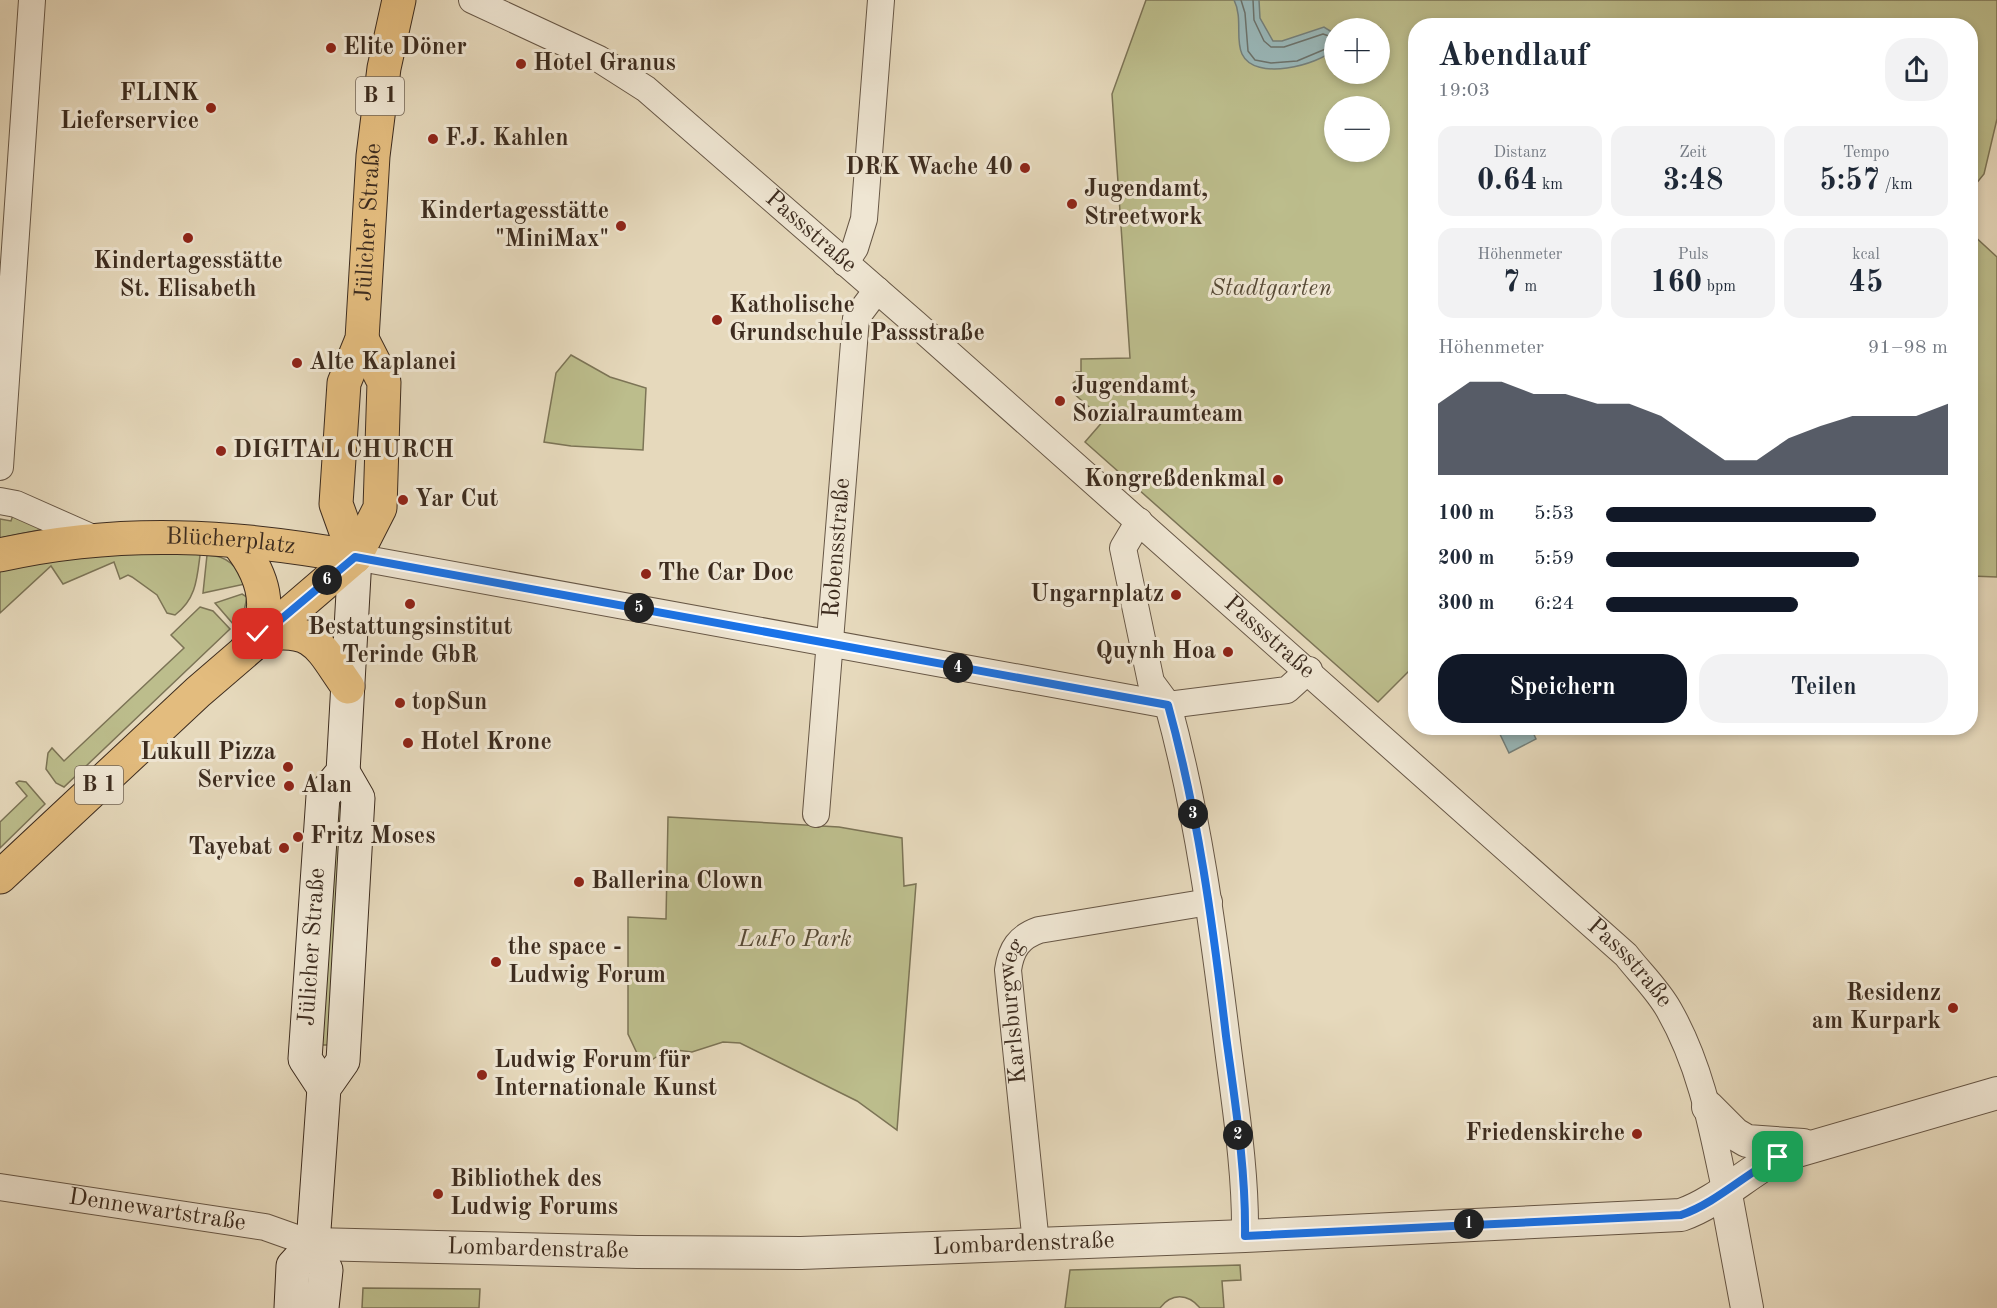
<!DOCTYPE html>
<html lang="de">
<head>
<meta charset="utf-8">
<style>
	:root { --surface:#fff; --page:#f2f2f3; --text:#1f2937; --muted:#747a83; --accent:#111827 }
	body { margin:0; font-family:"Old Standard TT",serif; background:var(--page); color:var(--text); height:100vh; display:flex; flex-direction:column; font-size:22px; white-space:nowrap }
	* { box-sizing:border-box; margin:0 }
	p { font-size:20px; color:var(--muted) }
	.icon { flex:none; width:33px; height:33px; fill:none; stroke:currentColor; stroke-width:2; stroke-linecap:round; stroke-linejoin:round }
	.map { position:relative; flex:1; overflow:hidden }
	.sheet { position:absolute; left:1408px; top:18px; width:570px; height:717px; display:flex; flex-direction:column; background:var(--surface); border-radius:24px; box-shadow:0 3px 9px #0003 }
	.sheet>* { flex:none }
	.tools { position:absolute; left:1324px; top:18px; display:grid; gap:12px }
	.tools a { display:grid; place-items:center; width:66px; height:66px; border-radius:50%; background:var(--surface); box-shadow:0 3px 9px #0003; font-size:30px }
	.pin { position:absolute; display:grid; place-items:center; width:51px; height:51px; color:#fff; margin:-26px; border-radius:12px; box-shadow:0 3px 9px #0006 }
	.km { position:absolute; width:30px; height:30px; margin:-15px; border-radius:50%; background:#222; color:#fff; font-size:16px; line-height:30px; text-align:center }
	.round { display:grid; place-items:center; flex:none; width:63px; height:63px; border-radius:24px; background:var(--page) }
	.overview { display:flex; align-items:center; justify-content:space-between; height:102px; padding:0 30px }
	h1 { font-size:33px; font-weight:700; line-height:45px }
	.stats { display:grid; grid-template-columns:repeat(3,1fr); gap:9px; height:102px; padding:6px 30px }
	.stats div { display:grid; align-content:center; border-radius:15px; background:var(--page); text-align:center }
	.stats b { font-size:30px; font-weight:700 }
	.stats small { font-size:16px; font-weight:400 }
	.stats p { font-size:16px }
	.chart { height:168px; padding:12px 30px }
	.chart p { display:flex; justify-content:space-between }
	.chart svg { width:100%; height:108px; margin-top:6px; fill:var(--accent); opacity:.7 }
	.primary-button { display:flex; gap:12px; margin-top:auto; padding:12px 30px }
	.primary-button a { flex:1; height:69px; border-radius:24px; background:var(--accent); color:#fff; font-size:24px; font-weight:700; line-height:69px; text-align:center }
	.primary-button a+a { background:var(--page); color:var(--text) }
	ul { padding:0 30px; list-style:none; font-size:20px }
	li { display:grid; grid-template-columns:96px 72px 1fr; align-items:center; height:45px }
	li i { height:15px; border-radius:8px; background:var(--accent) }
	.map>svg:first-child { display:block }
	.green { fill:#bcbd8c; stroke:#7c7456; stroke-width:1.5; fill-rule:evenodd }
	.water { fill:#99b8ba; stroke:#74807c; stroke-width:1.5 }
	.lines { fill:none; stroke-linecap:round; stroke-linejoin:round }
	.shore { stroke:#6b726c; stroke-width:1.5 }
	.minor-casing { stroke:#675746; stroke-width:28 }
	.tertiary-casing { stroke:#675746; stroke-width:34 }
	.secondary-casing { stroke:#3d2c1f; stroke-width:35 }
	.primary-casing { stroke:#3d2c1f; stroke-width:35 }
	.minor { stroke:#efe6d3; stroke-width:26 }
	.tertiary { stroke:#efe6d3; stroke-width:32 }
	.secondary { stroke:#efe6d3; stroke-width:33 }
	.primary { stroke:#e3bc7e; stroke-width:33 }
	.route-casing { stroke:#fff; stroke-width:12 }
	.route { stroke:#1a73e8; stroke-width:8 }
	.poi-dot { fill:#8f2418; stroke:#efe6d3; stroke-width:2 }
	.labels { text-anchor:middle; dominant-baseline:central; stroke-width:6; stroke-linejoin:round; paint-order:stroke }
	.shield { fill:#efe6d3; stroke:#726455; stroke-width:1.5 }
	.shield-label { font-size:22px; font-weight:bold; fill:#3d2c1f }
	.poi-label { font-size:24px; font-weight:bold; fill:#3d2c1f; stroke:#efe6d3; text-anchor:start }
	.street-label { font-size:24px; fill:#3d2c1f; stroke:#efe6d3 }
	.park-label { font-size:24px; font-style:italic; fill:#564935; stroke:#efe6d3 }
</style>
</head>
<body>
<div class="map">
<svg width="1997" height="1308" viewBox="0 0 1997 1308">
	<rect width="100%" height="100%" fill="#e6d9bc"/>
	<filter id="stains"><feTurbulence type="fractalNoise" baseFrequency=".00333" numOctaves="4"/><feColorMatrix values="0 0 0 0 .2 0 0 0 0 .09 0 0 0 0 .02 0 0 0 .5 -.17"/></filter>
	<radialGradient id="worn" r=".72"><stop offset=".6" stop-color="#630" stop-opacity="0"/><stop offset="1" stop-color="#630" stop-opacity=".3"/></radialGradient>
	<g class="green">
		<path d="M1146 0H1997V119L1984 174 1971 190V26H1416V664L1378 702 1085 442 1104 420 1072 392 1077 387 1073 383 1077 380 1076 372H1081V359L1130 358 1112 94ZM1335 28H1380V74H1335ZM1335 106H1380V152H1335Z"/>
		<polygon points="1971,233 1997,257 1997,577 1971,576"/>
		<polygon points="571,355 610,377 646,388 643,450 571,446 544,442 556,373"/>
		<polygon points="13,515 42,528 40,530 0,538 0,519 11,521"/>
		<path d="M201 548C197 575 198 598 175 615L167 613 157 595 132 577 128 575 120 579 114 562 63 584 51 566 0 613V566L16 562Z"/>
		<path d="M207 555C229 556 236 566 245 584L203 593Z"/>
		<polygon points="242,594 247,597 244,611 234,625 215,603"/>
		<polygon points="200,607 213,611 230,629 64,787 56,783 46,769 48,753 52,748 64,761 184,648 171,635"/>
		<polygon points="19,781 26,782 45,804 0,848 0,822 27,796 16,783"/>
		<polygon points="337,803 347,803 330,1045 320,1045"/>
		<polygon points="668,817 839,827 902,838 904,886 916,884 897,1130 857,1101 740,1043 723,1042 692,1052 668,1049 643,1066 628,1034 628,917 666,919"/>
		<path d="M1240 1265 1241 1280 1222 1281 1224 1308H1200C1188 1293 1171 1293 1160 1308H1065L1070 1270Z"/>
		<polygon points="363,1288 480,1289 479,1308 362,1308"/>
	</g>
	<g class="water">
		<path d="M1234 0H1259L1260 18 1273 41H1282L1324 27 1335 34V49C1318 65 1255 82 1242 54 1235 39 1243 18 1234 0Z"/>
		<polygon points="1497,728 1531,728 1536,739 1509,753"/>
	</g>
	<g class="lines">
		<g class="shore">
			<polyline points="1241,0 1245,13 1248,51 1255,60 1271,63 1297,61 1335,45"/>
			<polyline points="1253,0 1254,20 1264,41 1271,47 1284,47 1323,34 1335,38"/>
		</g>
		<defs>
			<g id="minor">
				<path id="s1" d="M472 0 599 59 646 89 916 324 1626 955C1640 973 1658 990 1669 1010 1701 1066 1712 1127 1725 1189"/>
				<polyline points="845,263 855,248 864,219 881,0"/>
				<polyline points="0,467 32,0"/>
				<polyline points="0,501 16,504 95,539"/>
				<path d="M1139 521 1123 548 1151 682 1168 705C1198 815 1213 928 1227 1041 1235 1105 1246 1171 1245 1236"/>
				<polyline points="355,557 1168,705 1287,690 1309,670"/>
				<path id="s2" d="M816 814 856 318 877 290"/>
				<path id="s3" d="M0 1187 265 1227 313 1244"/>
				<path id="s4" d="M1036 1244 1008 970C1011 949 1019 937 1039 930L1209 902"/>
			</g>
			<g id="tertiary">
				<polyline points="1708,1107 1735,1134 1747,1141 1803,1145"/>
				<polyline points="1725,1189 1747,1308"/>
				<path id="s5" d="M313 1244 637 1252 801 1253 1245 1236 1681 1215C1716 1203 1745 1174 1777 1157L1997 1093"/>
			</g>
			<g id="secondary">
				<path id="s6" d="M324 1088 305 1059 323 796 343 772 355 557"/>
				<polyline points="291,1308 293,1266 313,1244"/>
				<polyline points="322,1308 326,1270 313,1244 324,1088 343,1061 358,798 343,772"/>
			</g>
			<g id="primary">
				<path d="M237 542C262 573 277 611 248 646"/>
				<path id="s7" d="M0 555C121 528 233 535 355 557"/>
				<path id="s8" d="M355 557 336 504 344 383 362 339 373 156 384 68 399 0"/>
				<path d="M263 635C316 626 320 648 348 687"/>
				<polyline points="0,877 198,692 355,557 380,508 384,382 362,339"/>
			</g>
		</defs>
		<use href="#minor" class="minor-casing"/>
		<use href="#tertiary" class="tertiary-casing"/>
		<use href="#secondary" class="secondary-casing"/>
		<use href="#primary" class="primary-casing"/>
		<use href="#minor" class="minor"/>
		<use href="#tertiary" class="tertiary"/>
		<use href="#secondary" class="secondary"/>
		<use href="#primary" class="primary"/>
	</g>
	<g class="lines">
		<defs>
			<path id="route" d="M258 634 247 648 355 557 1168 705C1198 813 1213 925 1226 1036 1235 1102 1246 1169 1245 1236L1681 1215C1716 1203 1745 1174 1778 1157"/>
		</defs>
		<use href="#route" class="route-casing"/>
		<use href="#route" class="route"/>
	</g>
	<g class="poi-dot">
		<circle cx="331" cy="48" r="6"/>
		<circle cx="521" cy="64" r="6"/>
		<circle cx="211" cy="108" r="6"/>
		<circle cx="433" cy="139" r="6"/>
		<circle cx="1025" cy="168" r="6"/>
		<circle cx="1072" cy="204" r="6"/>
		<circle cx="621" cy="226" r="6"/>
		<circle cx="188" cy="238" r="6"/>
		<circle cx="717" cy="320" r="6"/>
		<circle cx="297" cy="363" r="6"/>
		<circle cx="1060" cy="401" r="6"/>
		<circle cx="221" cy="451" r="6"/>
		<circle cx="1278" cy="480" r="6"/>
		<circle cx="403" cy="500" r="6"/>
		<circle cx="646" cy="574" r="6"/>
		<circle cx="1176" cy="595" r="6"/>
		<circle cx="410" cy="604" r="6"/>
		<circle cx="1228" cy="652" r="6"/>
		<circle cx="400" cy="703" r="6"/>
		<circle cx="408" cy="743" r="6"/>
		<circle cx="288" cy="767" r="6"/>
		<circle cx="289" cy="786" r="6"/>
		<circle cx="298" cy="837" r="6"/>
		<circle cx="284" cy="848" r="6"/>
		<circle cx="579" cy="882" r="6"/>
		<circle cx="496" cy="962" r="6"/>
		<circle cx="1953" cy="1008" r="6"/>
		<circle cx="482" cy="1075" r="6"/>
		<circle cx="1637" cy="1134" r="6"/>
		<circle cx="438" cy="1194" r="6"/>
	</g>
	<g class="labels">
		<g class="shield">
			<rect x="356" y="77" width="48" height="38" rx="4.5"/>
			<rect x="75" y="766" width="48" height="38" rx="4.5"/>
		</g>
		<g class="shield-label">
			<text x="380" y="96">B 1</text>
			<text x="99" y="785">B 1</text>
		</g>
		<g class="poi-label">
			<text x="343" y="48">Elite Döner</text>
			<text x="533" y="64">Hotel Granus</text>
			<text x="199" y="94" text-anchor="end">FLINK<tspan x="199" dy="28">Lieferservice</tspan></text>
			<text x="445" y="139">F.J. Kahlen</text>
			<text x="1013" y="168" text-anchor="end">DRK Wache 40</text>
			<text x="1084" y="190">Jugendamt,<tspan x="1084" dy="28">Streetwork</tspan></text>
			<text x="609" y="212" text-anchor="end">Kindertagesstätte<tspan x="609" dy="28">"MiniMax"</tspan></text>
			<text x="188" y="262" text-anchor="middle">Kindertagesstätte<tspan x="188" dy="28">St. Elisabeth</tspan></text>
			<text x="729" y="306">Katholische<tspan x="729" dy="28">Grundschule Passstraße</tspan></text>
			<text x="309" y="363">Alte Kaplanei</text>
			<text x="1072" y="387">Jugendamt,<tspan x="1072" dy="28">Sozialraumteam</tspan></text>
			<text x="233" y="451">DIGITAL CHURCH</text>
			<text x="1266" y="480" text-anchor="end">Kongreßdenkmal</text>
			<text x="415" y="500">Yar Cut</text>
			<text x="658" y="574">The Car Doc</text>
			<text x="1164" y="595" text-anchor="end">Ungarnplatz</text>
			<text x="410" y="628" text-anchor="middle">Bestattungsinstitut<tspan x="410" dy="28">Terinde GbR</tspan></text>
			<text x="1216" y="652" text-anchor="end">Quynh Hoa</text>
			<text x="412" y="703">topSun</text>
			<text x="420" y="743">Hotel Krone</text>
			<text x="276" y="753" text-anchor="end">Lukull Pizza<tspan x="276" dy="28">Service</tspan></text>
			<text x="301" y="786">Alan</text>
			<text x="310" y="837">Fritz Moses</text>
			<text x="272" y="848" text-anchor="end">Tayebat</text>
			<text x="591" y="882">Ballerina Clown</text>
			<text x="508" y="948">the space -<tspan x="508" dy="28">Ludwig Forum</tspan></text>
			<text x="1941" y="994" text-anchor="end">Residenz<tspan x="1941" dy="28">am Kurpark</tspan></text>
			<text x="494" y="1061">Ludwig Forum für<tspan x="494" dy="28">Internationale Kunst</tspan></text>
			<text x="1625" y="1134" text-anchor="end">Friedenskirche</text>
			<text x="450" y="1180">Bibliothek des<tspan x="450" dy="28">Ludwig Forums</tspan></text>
		</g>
		<g class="street-label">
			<text stroke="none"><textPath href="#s8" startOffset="342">Jülicher Straße</textPath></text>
			<text stroke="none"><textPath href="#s1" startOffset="414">Passstraße</textPath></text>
			<text stroke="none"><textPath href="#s7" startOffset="232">Blücherplatz</textPath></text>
			<text stroke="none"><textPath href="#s2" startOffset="267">Robensstraße</textPath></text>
			<text stroke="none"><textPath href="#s1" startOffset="1026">Passstraße</textPath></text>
			<text stroke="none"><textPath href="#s6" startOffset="147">Jülicher Straße</textPath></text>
			<text stroke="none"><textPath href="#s1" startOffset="1512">Passstraße</textPath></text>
			<text stroke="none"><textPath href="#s4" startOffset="234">Karlsburgweg</textPath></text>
			<text stroke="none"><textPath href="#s3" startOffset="159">Dennewartstraße</textPath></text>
			<text stroke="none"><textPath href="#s5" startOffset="711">Lombardenstraße</textPath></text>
			<text stroke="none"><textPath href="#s5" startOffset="225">Lombardenstraße</textPath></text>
		</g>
		<g class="park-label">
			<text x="1271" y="289">Stadtgarten</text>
			<text x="795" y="940">LuFo Park</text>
		</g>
	</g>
	<rect width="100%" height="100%" filter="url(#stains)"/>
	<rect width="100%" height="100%" fill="url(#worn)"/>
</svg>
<div class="tools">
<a>+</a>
<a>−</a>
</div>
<div class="pin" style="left:1778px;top:1157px;background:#1e9e55"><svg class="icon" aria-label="arrive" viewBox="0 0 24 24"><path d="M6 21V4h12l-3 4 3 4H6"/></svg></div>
<div class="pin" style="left:258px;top:634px;background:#d93025"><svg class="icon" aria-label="check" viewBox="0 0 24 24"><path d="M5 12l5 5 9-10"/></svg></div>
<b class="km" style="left:1469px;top:1224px">1</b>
<b class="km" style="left:1238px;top:1135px">2</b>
<b class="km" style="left:1193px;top:814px">3</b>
<b class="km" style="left:958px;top:668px">4</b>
<b class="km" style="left:639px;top:608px">5</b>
<b class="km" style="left:327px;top:580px">6</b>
<section class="sheet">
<div class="overview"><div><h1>Abendlauf</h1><p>19:03</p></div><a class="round"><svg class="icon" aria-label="share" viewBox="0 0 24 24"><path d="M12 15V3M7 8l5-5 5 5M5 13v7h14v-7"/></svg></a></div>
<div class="stats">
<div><p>Distanz</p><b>0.64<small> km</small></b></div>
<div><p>Zeit</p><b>3:48</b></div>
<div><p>Tempo</p><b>5:57<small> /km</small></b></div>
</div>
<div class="stats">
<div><p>Höhenmeter</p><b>7<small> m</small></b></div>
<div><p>Puls</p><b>160<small> bpm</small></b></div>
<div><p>kcal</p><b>45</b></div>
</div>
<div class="chart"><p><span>Höhenmeter</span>91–98 m</p>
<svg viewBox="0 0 160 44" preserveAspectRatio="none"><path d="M0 44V15L10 6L20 6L30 11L40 11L50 15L60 15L70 20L80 29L90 38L100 38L110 29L120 24L130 20L140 20L150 20L160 15V44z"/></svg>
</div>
<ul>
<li><b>100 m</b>5:53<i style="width:79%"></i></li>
<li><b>200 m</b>5:59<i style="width:74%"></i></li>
<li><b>300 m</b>6:24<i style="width:56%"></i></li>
</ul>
<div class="primary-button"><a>Speichern</a><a>Teilen</a></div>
</section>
</div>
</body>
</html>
